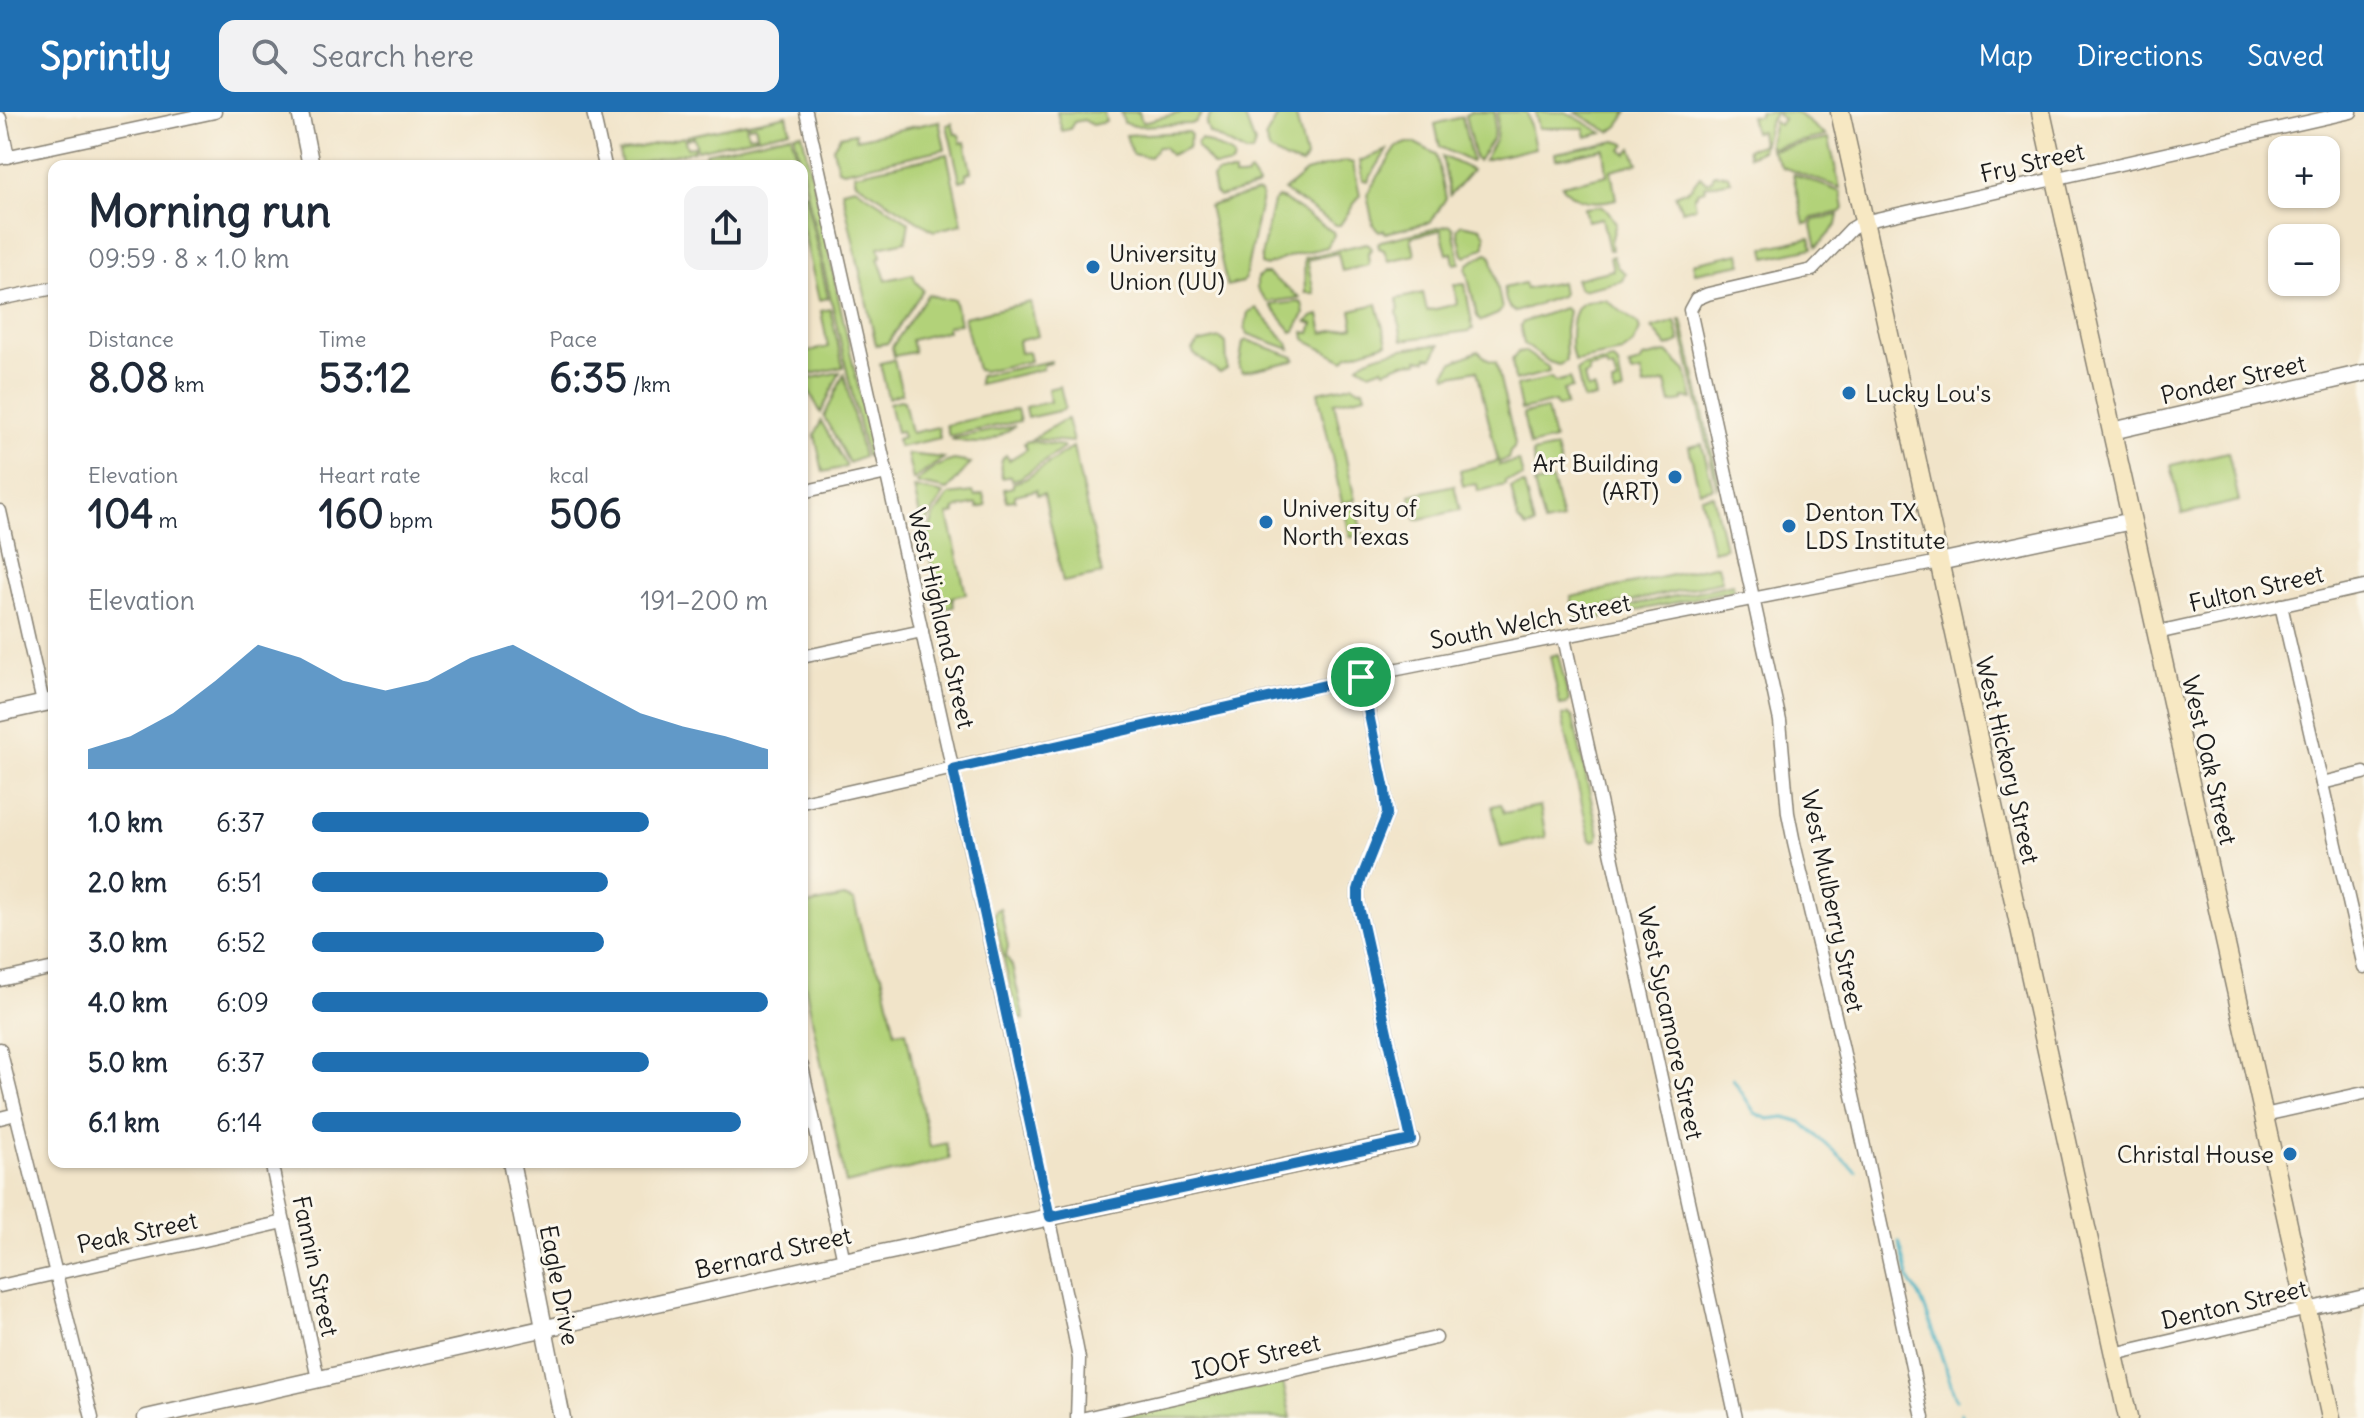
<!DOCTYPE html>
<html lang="en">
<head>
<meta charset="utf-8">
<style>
	:root { --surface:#fff; --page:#f2f2f3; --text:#1f2937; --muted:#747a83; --accent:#1f6fb2 }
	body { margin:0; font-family:Delius,sans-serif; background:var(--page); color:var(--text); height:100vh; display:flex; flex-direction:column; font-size:30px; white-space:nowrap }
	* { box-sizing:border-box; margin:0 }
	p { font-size:26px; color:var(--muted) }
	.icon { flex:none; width:44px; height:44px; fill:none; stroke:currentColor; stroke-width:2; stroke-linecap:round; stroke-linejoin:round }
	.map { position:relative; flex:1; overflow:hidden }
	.drawer { position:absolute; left:48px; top:48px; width:760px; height:1008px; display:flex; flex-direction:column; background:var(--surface); border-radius:16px; box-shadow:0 2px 6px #0004 }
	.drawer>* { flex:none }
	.tools { position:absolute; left:2268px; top:24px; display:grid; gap:16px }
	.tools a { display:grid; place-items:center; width:72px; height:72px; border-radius:16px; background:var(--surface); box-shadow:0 2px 6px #0004; font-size:40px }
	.pin { position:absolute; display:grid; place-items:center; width:68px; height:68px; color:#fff; margin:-34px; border:4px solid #fff; border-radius:50%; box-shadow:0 2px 8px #0007 }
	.round { display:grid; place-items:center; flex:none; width:84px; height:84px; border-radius:16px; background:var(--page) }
	.head { display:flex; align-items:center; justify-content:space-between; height:136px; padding:0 40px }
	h1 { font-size:44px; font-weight:700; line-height:60px }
	.figures { display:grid; grid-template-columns:repeat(3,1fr); gap:12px; height:136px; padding:8px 40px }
	.figures div { display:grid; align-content:center }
	.figures b { font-size:40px; font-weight:700 }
	.figures small { font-size:22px; font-weight:400 }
	.figures p { font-size:22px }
	.chart { height:224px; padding:16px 40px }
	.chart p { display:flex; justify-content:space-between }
	.chart svg { width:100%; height:144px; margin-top:8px; fill:var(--accent); opacity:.7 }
	ul { padding:0 40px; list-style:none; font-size:26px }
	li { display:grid; grid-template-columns:128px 96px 1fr; align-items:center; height:60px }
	li i { height:20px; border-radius:10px; background:var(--accent) }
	header { display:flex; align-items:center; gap:48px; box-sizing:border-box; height:112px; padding:0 40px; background:var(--accent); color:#fff }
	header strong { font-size:38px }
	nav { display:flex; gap:44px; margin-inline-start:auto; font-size:28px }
	.search { width:560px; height:72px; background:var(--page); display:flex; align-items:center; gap:20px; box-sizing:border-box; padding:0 28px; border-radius:16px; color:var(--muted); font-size:30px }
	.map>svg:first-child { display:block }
	.green { fill:#b2d279; stroke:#67774a; stroke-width:2 }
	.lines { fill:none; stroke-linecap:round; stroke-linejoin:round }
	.stream { stroke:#45b1c2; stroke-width:3 }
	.minor-casing { stroke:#868072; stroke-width:15 }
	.tertiary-casing { stroke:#868072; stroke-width:19 }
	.secondary-casing { stroke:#868072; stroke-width:21 }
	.minor { stroke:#fff; stroke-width:12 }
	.tertiary { stroke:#fff; stroke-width:16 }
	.secondary { stroke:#f7e8c3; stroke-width:18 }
	.route-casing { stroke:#fff; stroke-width:16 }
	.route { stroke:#1f6fb2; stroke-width:10 }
	.poi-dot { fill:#1f6fb2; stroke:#fbf7ec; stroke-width:3 }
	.labels { text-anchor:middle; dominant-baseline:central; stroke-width:6; stroke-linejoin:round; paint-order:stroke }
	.street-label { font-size:24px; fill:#1c1c1c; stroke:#fbf7ec }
	.poi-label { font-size:24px; fill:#1c1c1c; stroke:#fbf7ec; text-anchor:start }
</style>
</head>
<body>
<header>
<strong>Sprintly</strong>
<div class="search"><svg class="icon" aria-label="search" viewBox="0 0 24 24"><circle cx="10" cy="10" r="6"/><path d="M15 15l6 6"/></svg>Search here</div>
<nav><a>Map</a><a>Directions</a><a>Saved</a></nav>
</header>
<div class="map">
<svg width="2364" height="1306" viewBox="0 0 2364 1306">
	<rect width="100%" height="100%" fill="#fbf7ec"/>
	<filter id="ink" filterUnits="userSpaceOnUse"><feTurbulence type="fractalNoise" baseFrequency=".0125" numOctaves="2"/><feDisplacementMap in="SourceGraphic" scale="16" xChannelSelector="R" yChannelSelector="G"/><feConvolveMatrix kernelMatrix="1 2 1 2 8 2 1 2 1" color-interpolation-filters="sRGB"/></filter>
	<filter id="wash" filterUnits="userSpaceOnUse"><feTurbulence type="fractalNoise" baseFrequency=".006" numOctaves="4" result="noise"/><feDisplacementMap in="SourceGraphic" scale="32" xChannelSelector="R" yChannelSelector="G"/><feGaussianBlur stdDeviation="1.8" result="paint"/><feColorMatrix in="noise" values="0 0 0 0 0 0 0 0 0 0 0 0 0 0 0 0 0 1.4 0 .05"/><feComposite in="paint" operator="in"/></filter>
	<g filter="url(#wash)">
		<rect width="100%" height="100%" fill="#f1e4c9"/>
		<g class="green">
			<polygon points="1057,0 1104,0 1106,10 1092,13 1084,8 1074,10 1070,17 1062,19"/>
			<polygon points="1121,0 1139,0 1142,10 1184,0 1203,0 1196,10 1191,12 1135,14 1124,11"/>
			<polygon points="1212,0 1243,0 1255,32 1252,41 1246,41 1209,21 1206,12"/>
			<polygon points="1280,0 1295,0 1306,46 1302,53 1286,48 1270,39 1265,26"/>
			<polygon points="1471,0 1495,0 1493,26 1478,49 1475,47 1465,3"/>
			<polygon points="1498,0 1527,0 1535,36 1484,48 1496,27"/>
			<polygon points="1535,0 1566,0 1603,21 1586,25 1584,16 1539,16"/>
			<polygon points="1575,0 1628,0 1618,14 1610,20"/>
			<polygon points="1759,0 1776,0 1769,12 1762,38 1749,44 1747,37 1762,33 1760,19 1754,20 1750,4 1759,4"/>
			<polygon points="1779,0 1796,0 1826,24 1770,36 1769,30 1774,10 1779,13 1783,7 1777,3"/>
			<polygon points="787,3 790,18 758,25 755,13 749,14 748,11"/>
			<polygon points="1462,5 1472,49 1471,50 1440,35 1435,12"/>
			<polygon points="939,9 945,37 843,59 838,57 833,36 840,24 855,21 856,27"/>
			<polygon points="746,11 748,23 755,22 756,25 697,38 694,25 687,27 687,24"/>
			<polygon points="952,11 955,22 959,22 961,31 965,30 971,60 966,61 967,67 960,69 947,13"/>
			<polygon points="1188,20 1191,23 1188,36 1170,43 1164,35 1158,35 1150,45 1132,42 1126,23"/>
			<polygon points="802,21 873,342 866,344 794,22"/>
			<polygon points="791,22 797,44 752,54 708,54 705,41"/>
			<polygon points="684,25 687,36 694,35 694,39 622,54 619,40"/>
			<polygon points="1201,27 1231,42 1234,46 1233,51 1229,54 1213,54 1197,35 1197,31"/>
			<polygon points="1829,27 1840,76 1782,55 1771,38"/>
			<path d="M1616 29 1626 32 1622 38 1627 42 1632 36 1638 51 1611 58 1616 87C1597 92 1573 91 1562 73L1607 63 1604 37 1556 47 1555 41Z"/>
			<polygon points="1407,31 1415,31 1436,42 1446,86 1431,110 1385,121 1384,118 1379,119 1373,112 1367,82 1397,35"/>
			<polygon points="1387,38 1368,69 1363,68 1360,49"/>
			<polygon points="947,42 962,112 934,119 856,70 854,62"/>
			<polygon points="1442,44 1472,58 1450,83"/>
			<polygon points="1346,49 1353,51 1360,83 1340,113 1336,113 1284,79 1306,60"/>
			<polygon points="1217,61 1234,61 1234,65 1247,65 1248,61 1250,61 1258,73 1256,75 1219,85 1215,81 1212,66"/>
			<polygon points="1714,62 1727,63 1731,69 1704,74 1705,78 1697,80 1697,83 1694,84 1696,95 1682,99 1675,83 1690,77 1700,64 1706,70 1712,68"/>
			<polygon points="1793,62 1841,80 1844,97 1841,100 1812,106 1810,111 1804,112"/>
			<polygon points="855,75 909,110 906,129 879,135 881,145 878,146 886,168 913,162 916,170 923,178 888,231 876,233 842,78"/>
			<polygon points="1257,80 1261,81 1262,85 1245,166 1242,170 1227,174 1209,94"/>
			<polygon points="805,81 828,186 819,188 802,113 802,82"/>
			<polygon points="1277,86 1284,88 1333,120 1334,123 1327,135 1293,143 1266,154 1261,152 1261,145 1273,90"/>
			<polygon points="1600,94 1608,99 1616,111 1611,130 1612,138 1609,138 1602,106 1587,109 1584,96"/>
			<polygon points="1839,103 1837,113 1817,135 1812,114 1814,108"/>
			<polygon points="1461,112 1481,116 1485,123 1485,134 1466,145 1463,143 1457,117"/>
			<polygon points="1450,113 1453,116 1460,151 1454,152 1452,141 1447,142 1441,118 1411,125 1415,143 1388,149 1384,138 1379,136 1378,131 1381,129"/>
			<polygon points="1810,126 1813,136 1766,146 1764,136"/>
			<polygon points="1366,131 1369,132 1372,137 1368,141 1369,153 1342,159 1338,141 1307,148 1314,181 1305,181 1304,146"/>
			<polygon points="1487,141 1491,143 1502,197 1498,202 1481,209 1477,204 1466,157 1468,152"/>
			<polygon points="1740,141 1742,152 1695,161 1693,151"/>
			<polygon points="1613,144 1617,155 1625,161 1622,169 1582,178 1578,175 1575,167 1613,158 1610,145"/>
			<polygon points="1263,162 1268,162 1300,186 1267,190 1257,177 1257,166"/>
			<path d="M1561 170 1563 181 1561 184 1516 200C1506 197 1505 185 1504 176L1524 171 1526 177Z"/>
			<polygon points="1465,172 1473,217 1469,219 1402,228 1397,199 1399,198 1397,187 1423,181 1427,199 1457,192 1454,173"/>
			<polygon points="928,182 943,187 954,187 960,211 947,214 947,219 911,228 914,240 894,244 892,235"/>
			<path d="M1606 188 1638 212 1640 218 1633 232 1622 240 1575 249C1569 238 1569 202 1580 193 1586 188 1598 188 1606 188Z"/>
			<polygon points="1030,190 1038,224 1018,229 1020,241 1028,240 1030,249 983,259 977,258 964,205"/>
			<polygon points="1298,190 1302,191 1304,202 1295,219 1292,220 1270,193"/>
			<polygon points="1377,192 1387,231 1348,243 1344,248 1312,232 1305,227 1304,220 1310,221 1313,212 1307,210 1312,205 1319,203 1323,221 1354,215 1351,198"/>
			<polygon points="1256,196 1288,231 1290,237 1248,222 1245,216 1248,200"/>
			<polygon points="830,197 843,255 802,264 802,241 828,235 821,199"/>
			<polygon points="1561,197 1564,196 1568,199 1565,218 1566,249 1559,253 1549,250 1524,232 1520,214 1523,210"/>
			<polygon points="1679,208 1682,208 1719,371 1717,375"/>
			<polygon points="1675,209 1680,230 1668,235 1652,216"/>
			<polygon points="1220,226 1226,231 1227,257 1220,261 1194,242 1192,238 1198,231"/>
			<polygon points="1247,228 1294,245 1295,247 1293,249 1243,260 1239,254 1243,230"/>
			<path d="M1440 233 1432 246 1427 245 1426 248 1418 247V250L1403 251 1385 258 1383 255 1370 260 1358 253C1374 239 1418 234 1440 233Z"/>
			<polygon points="1478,239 1488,248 1496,250 1515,331 1514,336 1510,340 1508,347 1499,350 1499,353 1519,349 1523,365 1505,369 1506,373 1478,379 1477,372 1463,374 1460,359 1498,349 1477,258 1447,264 1446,260 1453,250"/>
			<polygon points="1524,239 1548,255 1549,260 1515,269 1512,248 1518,240"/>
			<polygon points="1665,241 1669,242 1686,259 1693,287 1683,286 1683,289 1671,291 1666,270 1644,275 1641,260 1632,262 1629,254 1640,251 1643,246"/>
			<polygon points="894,248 902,281 888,286 880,251"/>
			<polygon points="1613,248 1618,253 1623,280 1614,282 1612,272 1617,271 1613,257 1608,258 1606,253 1588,257 1589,262 1584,264 1587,277 1594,276 1596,286 1583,288 1577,258 1583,254"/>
			<polygon points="1051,249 1051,251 1043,253 1043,257 979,272 979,264"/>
			<polygon points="840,260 821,301 803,268"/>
			<polygon points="844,262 863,345 849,351 824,305"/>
			<polygon points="1551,266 1555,270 1570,266 1572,276 1563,278 1566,293 1557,295 1555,290 1521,298 1516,274"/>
			<polygon points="1353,273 1359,277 1364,276 1366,283 1334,290 1355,388 1342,391 1318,280"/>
			<polygon points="1060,274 1065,295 1063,298 1027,306 1025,295 1050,290 1048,277"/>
			<polygon points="900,288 904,289 911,321 938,315 940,326 899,335 897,327 903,325 901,319 896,320 889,291"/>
			<polygon points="1017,297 1020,309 949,324 946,313"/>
			<polygon points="1547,297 1554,328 1530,334 1523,302"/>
			<polygon points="1067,307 1073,330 1032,327 1062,309"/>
			<polygon points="821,309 846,353 846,355 823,360 815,323"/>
			<path d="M1015 314C988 332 983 335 951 327Z"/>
			<path d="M1028 329 1063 334 1064 336 1020 366 1012 368 1011 364 1002 366C1000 357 999 349 1006 343L1009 348 1027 337 1024 331Z"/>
			<polygon points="1702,332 1713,376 1699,379 1689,335"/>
			<polygon points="1073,335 1102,462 1063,470 1044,382 1037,383 1036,378 1015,383 1015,388 1007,389 1004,377 1013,375 1013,371 1025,367"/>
			<polygon points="1556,336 1561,357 1537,363 1532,341"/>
			<polygon points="2228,340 2239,389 2182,402 2171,353"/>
			<polygon points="907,342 944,346 913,368"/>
			<path d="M954 348 971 351 948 378 918 372 917 370C927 360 941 351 954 348Z"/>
			<polygon points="1552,368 1562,408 1544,412 1534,372"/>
			<polygon points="1524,372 1534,414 1526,416 1518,408 1511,376"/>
			<polygon points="1454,373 1460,398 1416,408 1410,383"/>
			<polygon points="914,376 944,382 924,414 922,414"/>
			<polygon points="973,380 975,384 983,382 986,394 978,396 977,392 954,397 955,401 948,403 966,482 952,485 954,495 941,497 926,427 934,404 949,383"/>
			<polygon points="1713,383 1725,436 1713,439 1701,385"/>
			<polygon points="1356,392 1363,422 1350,425 1344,395"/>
			<polygon points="1718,453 1722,469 1575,502 1571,485"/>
			<polygon points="1733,472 1734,478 1577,511 1576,505"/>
			<polygon points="1558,542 1569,588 1566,592 1560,593 1550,544"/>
			<polygon points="1569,602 1573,606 1599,723 1597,728 1592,729 1590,728 1562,604"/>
			<polygon points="1501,692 1504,701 1540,694 1546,725 1501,735 1492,694"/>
			<polygon points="844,785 854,789 866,837 882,863 895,920 906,919 930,1035 946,1031 950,1047 846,1072 802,858 802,794"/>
			<polygon points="1000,796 1008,834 1006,844 1012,854 1024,907 1017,905 994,804 995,799"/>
			<polygon points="1283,1270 1291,1306 1112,1306"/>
		</g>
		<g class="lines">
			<g class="stream">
				<polyline points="1733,967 1755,1001 1768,1007 1785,1005 1801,1010 1856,1059"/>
				<polyline points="1899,1130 1909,1167 1921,1187 1933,1218 1956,1288"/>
				<polyline points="1961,1301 1964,1306"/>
			</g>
		</g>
	</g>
	<g filter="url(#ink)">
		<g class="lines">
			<defs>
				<g id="minor">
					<polyline points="593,0 605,54"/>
					<polyline points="806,0 957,677 1074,1221 1079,1247 1077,1306"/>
					<polyline points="0,6 8,45"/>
					<polyline points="0,46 215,0"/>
					<polyline points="0,187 54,176"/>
					<polyline points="802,380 887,361"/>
					<polyline points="0,399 43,591"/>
					<polyline points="2281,493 2364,855"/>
					<polyline points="2157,521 2364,475"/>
					<polyline points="1564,526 1736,1306"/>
					<polyline points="802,545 922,519"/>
					<polyline points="1361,565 1385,678 1387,702 1362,765 1358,778 1358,790 1411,1028"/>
					<polyline points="2322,671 2364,661"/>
					<polyline points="802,690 1378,561 1939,450"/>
					<polyline points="0,868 54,856"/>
					<polyline points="0,937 92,1306"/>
					<polyline points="802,954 844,1149"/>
					<polyline points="2264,1003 2364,981"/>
					<polyline points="0,1006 16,1002"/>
					<polyline points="271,1050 318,1267"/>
					<polyline points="0,1174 284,1110"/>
					<polyline points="2114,1242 2364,1184"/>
					<polyline points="1085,1306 1436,1226"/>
					<polyline points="1923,1306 1842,933 1794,731 1788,701 1780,609 1690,198 1696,187 1708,182 1812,158 1851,117 1863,110 2351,0"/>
				</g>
				<g id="tertiary">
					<polyline points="300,0 311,54"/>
					<polyline points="2112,319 2364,261"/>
					<polyline points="1939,450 2132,409"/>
					<polyline points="0,601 54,589"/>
					<polyline points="511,1050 562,1306"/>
					<polyline points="146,1306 844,1149 1411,1028"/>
				</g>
				<g id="secondary">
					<polyline points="1840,0 2128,1306"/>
					<polyline points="2041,0 2331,1306"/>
				</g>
			</defs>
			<use href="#minor" class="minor-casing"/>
			<use href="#tertiary" class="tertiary-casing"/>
			<use href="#secondary" class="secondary-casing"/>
			<use href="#minor" class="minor"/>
			<use href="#tertiary" class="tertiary"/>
			<use href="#secondary" class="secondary"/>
		</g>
	</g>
	<g class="lines" filter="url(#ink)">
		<defs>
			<polygon id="route" points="1361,565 1385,678 1387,702 1362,765 1358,778 1358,790 1411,1028 1050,1105 953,657"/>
		</defs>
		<use href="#route" class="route-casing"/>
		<use href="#route" class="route"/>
	</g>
	<g class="poi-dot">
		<circle cx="1093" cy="155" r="8"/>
		<circle cx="1849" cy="281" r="8"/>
		<circle cx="1675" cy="365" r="8"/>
		<circle cx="1266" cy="410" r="8"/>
		<circle cx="1789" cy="414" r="8"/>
		<circle cx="2290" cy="1042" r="8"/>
	</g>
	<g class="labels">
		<g class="street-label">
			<text transform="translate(2032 50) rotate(-13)">Fry Street</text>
			<text transform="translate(2233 267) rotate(-13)">Ponder Street</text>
			<text transform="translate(2256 476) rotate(-13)">Fulton Street</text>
			<text transform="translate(942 506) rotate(77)">West Highland Street</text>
			<text transform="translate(1530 509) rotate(-11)">South Welch Street</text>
			<text transform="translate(2008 648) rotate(77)">West Hickory Street</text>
			<text transform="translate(2210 648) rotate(77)">West Oak Street</text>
			<text transform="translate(1833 789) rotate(78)">West Mulberry Street</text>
			<text transform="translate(1671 911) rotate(78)">West Sycamore Street</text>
			<text transform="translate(137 1120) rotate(-12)">Peak Street</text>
			<text transform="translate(773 1140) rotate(-13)">Bernard Street</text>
			<text transform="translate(316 1154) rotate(78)">Fannin Street</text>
			<text transform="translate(560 1173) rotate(79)">Eagle Drive</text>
			<text transform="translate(2234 1192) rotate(-13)">Denton Street</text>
			<text transform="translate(1256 1244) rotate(-13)">IOOF Street</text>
		</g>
		<g class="poi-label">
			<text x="1109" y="141">University<tspan x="1109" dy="28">Union (UU)</tspan></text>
			<text x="1865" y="281">Lucky Lou's</text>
			<text x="1659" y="351" text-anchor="end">Art Building<tspan x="1659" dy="28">(ART)</tspan></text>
			<text x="1282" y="396">University of<tspan x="1282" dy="28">North Texas</tspan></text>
			<text x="1805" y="400">Denton TX<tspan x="1805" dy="28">LDS Institute</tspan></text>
			<text x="2274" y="1042" text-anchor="end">Christal House</text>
		</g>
	</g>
</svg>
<div class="tools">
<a>+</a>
<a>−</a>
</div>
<div class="pin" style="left:1361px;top:565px;background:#1e9e55"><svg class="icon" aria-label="arrive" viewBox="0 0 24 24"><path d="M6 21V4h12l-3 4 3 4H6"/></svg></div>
<section class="drawer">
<div class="head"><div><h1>Morning run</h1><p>09:59 · 8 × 1.0 km</p></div><a class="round"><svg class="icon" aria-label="share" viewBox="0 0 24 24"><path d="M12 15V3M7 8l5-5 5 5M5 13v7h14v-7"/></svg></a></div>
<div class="figures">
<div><p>Distance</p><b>8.08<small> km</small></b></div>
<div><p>Time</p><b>53:12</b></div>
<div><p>Pace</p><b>6:35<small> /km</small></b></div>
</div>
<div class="figures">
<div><p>Elevation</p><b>104<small> m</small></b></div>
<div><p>Heart rate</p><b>160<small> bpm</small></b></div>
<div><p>kcal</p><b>506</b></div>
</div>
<div class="chart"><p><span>Elevation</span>191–200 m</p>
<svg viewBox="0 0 160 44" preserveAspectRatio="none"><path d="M0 44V38L10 34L20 27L30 17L40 6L50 10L60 17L70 20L80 17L90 10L100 6L110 13L120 20L130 27L140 31L150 34L160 38V44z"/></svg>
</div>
<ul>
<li><b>1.0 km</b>6:37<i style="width:74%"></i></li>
<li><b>2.0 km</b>6:51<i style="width:65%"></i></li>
<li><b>3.0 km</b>6:52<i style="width:64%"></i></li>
<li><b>4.0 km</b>6:09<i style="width:100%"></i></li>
<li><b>5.0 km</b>6:37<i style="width:74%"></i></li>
<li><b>6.1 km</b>6:14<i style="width:94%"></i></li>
</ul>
</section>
</div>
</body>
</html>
